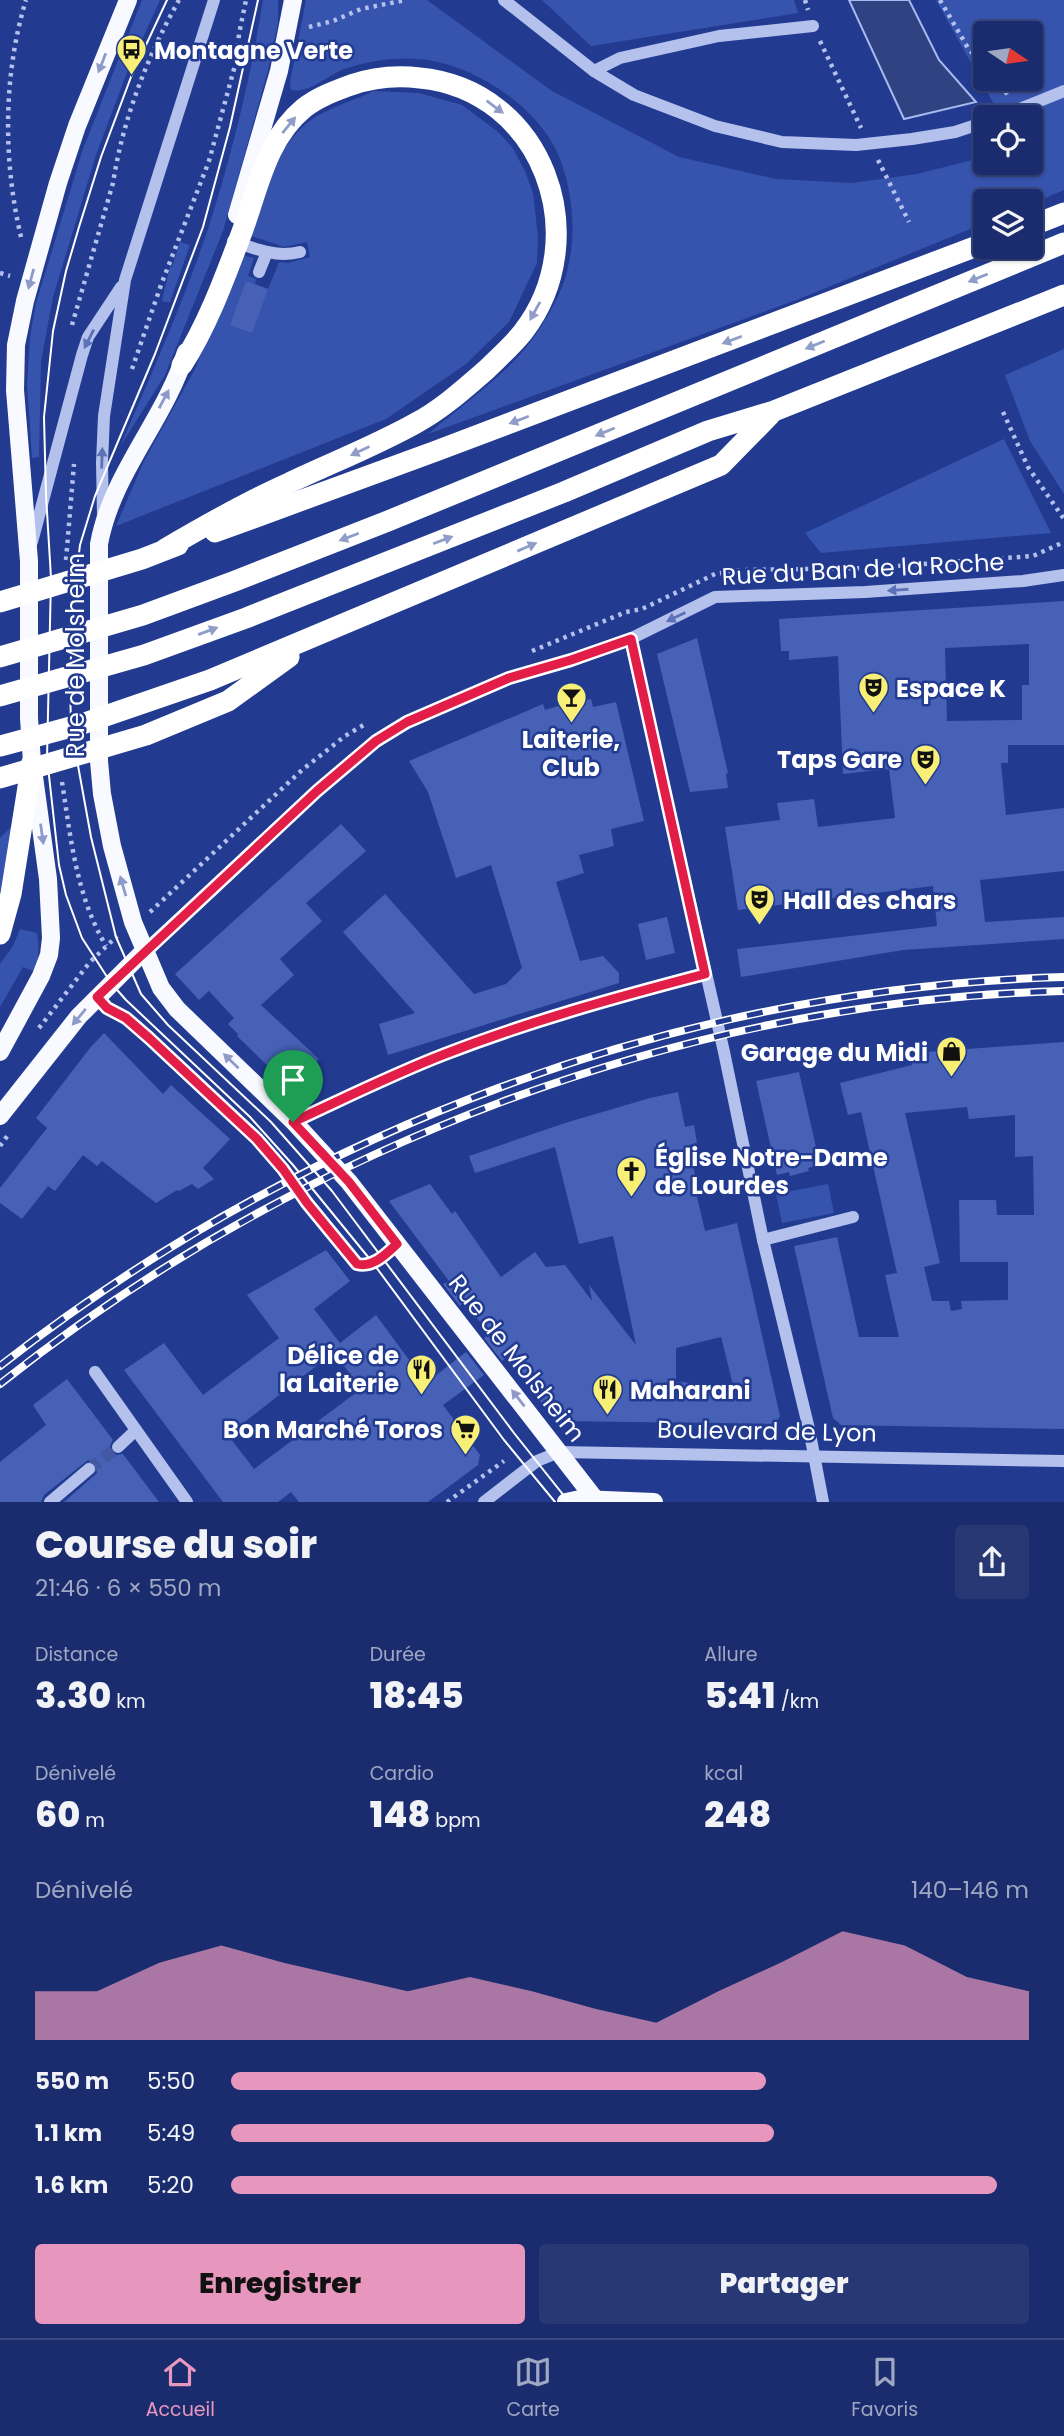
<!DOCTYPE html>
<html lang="fr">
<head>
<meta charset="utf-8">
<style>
	:root { --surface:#1a2c6d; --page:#273875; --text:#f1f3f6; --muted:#9fa7c2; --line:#384880; --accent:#e797bd }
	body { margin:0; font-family:Poppins,sans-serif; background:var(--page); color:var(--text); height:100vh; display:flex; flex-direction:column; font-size:26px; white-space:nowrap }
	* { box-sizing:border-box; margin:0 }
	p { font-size:23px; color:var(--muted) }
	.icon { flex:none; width:38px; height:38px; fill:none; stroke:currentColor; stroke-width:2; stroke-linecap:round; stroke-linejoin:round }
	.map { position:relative; height:1502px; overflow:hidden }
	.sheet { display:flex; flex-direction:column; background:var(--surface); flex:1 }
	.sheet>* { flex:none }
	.needle { width:46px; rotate:103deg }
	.controls { position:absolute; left:973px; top:21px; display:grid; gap:14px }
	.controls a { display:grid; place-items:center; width:70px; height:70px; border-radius:7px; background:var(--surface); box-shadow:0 2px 5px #0004,0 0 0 2px var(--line); font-size:35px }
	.pin { position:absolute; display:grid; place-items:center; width:60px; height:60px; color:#fff; margin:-72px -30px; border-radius:50% 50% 50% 0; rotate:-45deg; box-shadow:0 0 7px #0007 }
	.pin .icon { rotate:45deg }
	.round { display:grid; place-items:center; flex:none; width:74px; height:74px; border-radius:7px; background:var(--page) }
	.overview { display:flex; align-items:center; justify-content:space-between; height:119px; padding:0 35px }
	h1 { font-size:38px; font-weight:800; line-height:52px }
	.figures { display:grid; grid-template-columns:repeat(3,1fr); gap:10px; height:119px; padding:7px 35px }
	.figures div { display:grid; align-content:center }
	.figures b { font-size:35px; font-weight:800 }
	.figures small { font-size:19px; font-weight:400 }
	.figures p { font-size:19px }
	.chart { height:196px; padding:14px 35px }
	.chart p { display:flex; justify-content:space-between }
	.chart svg { width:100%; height:126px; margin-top:7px; fill:var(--accent); opacity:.7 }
	.action { display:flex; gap:14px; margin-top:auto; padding:14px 35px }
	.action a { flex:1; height:80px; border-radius:7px; background:var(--accent); color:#111; font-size:28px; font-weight:800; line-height:80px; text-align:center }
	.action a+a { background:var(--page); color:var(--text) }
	ul { padding:0 35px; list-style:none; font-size:23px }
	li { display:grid; grid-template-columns:112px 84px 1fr; align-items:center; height:52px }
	li i { height:18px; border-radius:9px; background:var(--accent) }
	.tabs { display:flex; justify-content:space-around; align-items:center; height:98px; border-top:2px solid var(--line); background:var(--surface); font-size:19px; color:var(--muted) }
	.tabs a { display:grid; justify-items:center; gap:4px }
	.tabs .on { color:var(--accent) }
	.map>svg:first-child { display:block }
	.green { fill:#3653ae; fill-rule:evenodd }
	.water { fill:#304282; stroke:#a7b9ee; stroke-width:2 }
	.building { fill:#4661b6; fill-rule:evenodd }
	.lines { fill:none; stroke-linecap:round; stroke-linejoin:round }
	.minor-tunnel { stroke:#4358a2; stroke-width:12; stroke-dasharray:12 6; stroke-linecap:butt }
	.path { stroke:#b4c1ed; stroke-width:4.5; stroke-dasharray:3.5 5; stroke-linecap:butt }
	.minor { stroke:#b4c1ed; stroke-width:12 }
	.major { stroke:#f9faff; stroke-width:18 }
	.highway { stroke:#fff; stroke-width:21 }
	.tram { stroke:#fff; stroke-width:2 }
	.rail-casing { stroke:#fff; stroke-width:8 }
	.rail { stroke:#223b91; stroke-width:5; stroke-dasharray:16; stroke-linecap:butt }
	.oneway { fill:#8e9ac8 }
	.oneway2 { fill:#909dc8 }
	.oneway3 { fill:#5c71b6 }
	.route-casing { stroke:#fff; stroke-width:14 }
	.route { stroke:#e11d48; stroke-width:9 }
	.labels { text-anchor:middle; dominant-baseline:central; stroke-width:5; stroke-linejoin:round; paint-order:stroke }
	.poi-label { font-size:24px; font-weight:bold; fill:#fff; stroke:#223b91; text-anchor:start }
	.street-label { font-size:24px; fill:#fff; stroke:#223b91 }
</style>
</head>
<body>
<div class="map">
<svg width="1064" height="1502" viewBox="0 0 1064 1502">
	<rect width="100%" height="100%" fill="#223b91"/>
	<g class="green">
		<polygon points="142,0 160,0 126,75 96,155 53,297 41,362 39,457 32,458 27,384 30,337 36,303 83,149"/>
		<path d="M263 0H278V23L267 74 223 231 165 375 120 447C151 375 183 303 208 229 232 154 251 77 263 0Z"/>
		<path d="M306 0H427L552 91 679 157 776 179 852 183 917 174 985 157V163H1031V117H1001L936 0H1064V190L1031 204V201H985V223L799 299 428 434C468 400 515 370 542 325 553 307 564 288 568 267 577 232 572 185 557 152 536 106 476 67 428 60 400 56 371 60 344 69 328 75 309 94 291 90L290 82ZM985 33H1031V79H985Z"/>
		<polygon points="542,0 794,0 798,13 591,46"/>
		<path d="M374 91 419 93 462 105 497 131 512 147 525 171 533 193 538 237 537 263 509 322 466 364 386 419 116 526 144 461 195 369 240 255 254 258 248 276 256 279 255 284 268 289 279 262 288 263 310 257 307 242 284 247 249 235C264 194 275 144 314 118 331 107 355 100 374 91Z"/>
		<polygon points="180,242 190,245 170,302 164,302 162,300 170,267 172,267"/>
		<polygon points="1064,349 1064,494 1030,441 1005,375"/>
		<polygon points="1004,439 1051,533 821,553 805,533"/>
		<polygon points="12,826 0,910 0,838"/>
		<path d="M20 929 37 933C39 947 40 959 33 971L23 967 0 1007V964L13 946Z"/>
		<polygon points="828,1184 834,1213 782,1223 776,1194"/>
	</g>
	<polygon class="water" points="849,0 909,0 939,60 976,102 904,119"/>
	<g class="building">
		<polygon points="246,281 268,289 252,333 230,325"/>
		<path d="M1064 601V745H1008V763H1001L1006 815 1064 808V871L980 880 985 922 1064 917V939L903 950 741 977 737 949 937 926 933 886 738 910 725 827 780 820 777 803 814 799 818 827 895 818 889 769 843 774 838 656 789 660V651H781L779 619ZM1029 644V685H1022V720L947 721 945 648Z"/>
		<polygon points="697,638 728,773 726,774 728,788 690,792 657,654"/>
		<polygon points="581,699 581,701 591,699 593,707 616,702 644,821 611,829 614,846 579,855 584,873 556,882 580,961 603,956 619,973 619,983 388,1055 379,1024 415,1013 343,932 385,894 474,994 506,984 522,968 491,865 456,878 428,792 409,761 543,704 545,710"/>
		<polygon points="341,824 366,851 306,903 322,921 280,959 294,975 261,1005 319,1059 294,1086 283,1076 281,1079 237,1036 238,1034 228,1024 234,1018 209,991 199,1000 175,974"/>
		<polygon points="667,917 675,953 646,960 638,924"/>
		<polygon points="104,1033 163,1094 171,1085 230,1139 203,1168 214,1179 198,1189 192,1184 179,1191 177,1190 156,1203 102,1161 97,1166 83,1155 55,1191 48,1186 22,1219 0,1203 0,1188 47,1128 36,1118 90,1048"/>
		<path d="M1064 1042V1429L841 1425 833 1418 794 1246 837 1237 859 1337H899L885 1275 897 1273 861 1112 848 1115 840 1083 912 1065 910 1056 926 1052ZM967 1107 969 1119 1015 1115V1157L1033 1156 1034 1215H997L996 1200H959L960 1262H1008V1300L961 1301 962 1309 951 1311 949 1301H932L924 1267 940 1263 905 1113Z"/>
		<polygon points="799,1072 820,1165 808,1168 809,1171 790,1176 789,1172 777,1175 756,1081"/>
		<path d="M678 1092 685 1127 694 1125 697 1143 689 1145 696 1180H693L705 1231 737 1223 780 1416 775 1424 555 1421 507 1357 502 1361 484 1338 489 1334 465 1302 460 1306 443 1284 449 1281 389 1201 430 1184 452 1214 455 1211 501 1277 535 1252 546 1267 565 1265 592 1301 589 1285 636 1345 613 1236 579 1244 555 1147 475 1173 469 1156 565 1123 650 1098ZM721 1337 733 1385 676 1382V1348Z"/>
		<path d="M326 1250 350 1281 314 1309 340 1343 376 1315 426 1383 466 1352 484 1375 443 1405 480 1455 478 1465 428 1502H299L291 1492 278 1502H223L124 1370 164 1343 203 1395 279 1338 247 1295ZM334 1352 361 1389 254 1469 228 1435Z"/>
		<polygon points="67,1379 113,1440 110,1445 111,1452 116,1455 123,1454 159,1502 64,1502 97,1473 96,1464 88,1460 44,1495 41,1502 0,1502 0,1462 46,1425 33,1405"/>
	</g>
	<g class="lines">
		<polyline class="minor-tunnel" points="89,1469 118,1447"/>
		<g class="path">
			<polyline points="805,0 808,10"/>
			<polyline points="940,0 968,48 985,68"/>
			<polyline points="309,27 333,21 361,9 406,0"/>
			<polyline points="820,41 861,128"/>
			<polyline points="994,79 1010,97"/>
			<polyline points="878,160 909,222"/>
			<path d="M21 237C3 161 3 75 26 0"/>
			<polyline points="0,273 10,276"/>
			<path d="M72 325 113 183C123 119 147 57 179 0"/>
			<polyline points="132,369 161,285 209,161 237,58 239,34 246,0"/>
			<polyline points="1003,412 1028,467 1064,519"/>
			<polyline points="66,560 74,464"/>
			<polyline points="532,651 626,612 642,609 715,574 741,570 869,568 1033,556 1064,542"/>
			<path d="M62 782C71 839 76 895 106 946"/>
			<polyline points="150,912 302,770 345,736 367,723"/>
			<polyline points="39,1028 90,962 117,936"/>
			<polyline points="0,1146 8,1135"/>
			<polyline points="447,1502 504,1461"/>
		</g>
		<g class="minor">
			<polyline points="504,0 594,71 634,95 715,126 782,142 856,145 912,139 955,132 985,122"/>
			<polyline points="594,71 620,58 719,36 813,26"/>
			<polyline points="1000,117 1064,91"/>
			<path d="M233 241C255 249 277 258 300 252"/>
			<polyline points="259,272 267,252"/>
			<polyline points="103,516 102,463 104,416 125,280 214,0"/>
			<polyline points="32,542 82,355 88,337 121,287"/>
			<polyline points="630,639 724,1052 763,1240 809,1429 823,1502"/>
			<polyline points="144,951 317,791 376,741 407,722 509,678 571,661 630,639 715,597 865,592 1023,581 1064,575"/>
			<path d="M97 997 107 1008 126 1018 149 1038 257 1139 283 1169 307 1203 357 1264C373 1268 386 1254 398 1244"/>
			<path d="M293 1121C343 1099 393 1074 445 1054 530 1021 617 997 705 973"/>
			<polyline points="763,1240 853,1217"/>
			<polyline points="95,1372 187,1502"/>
			<polyline points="118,1447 136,1430"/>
			<polyline points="50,1502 89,1469"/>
			<polyline points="484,1502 537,1461 559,1452 1064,1461"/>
		</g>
		<g class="major">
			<polyline points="237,215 279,71 293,0"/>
			<path d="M186 352C165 420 112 473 99 544V761L102 794 112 846 133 922 161 988 177 1009 293 1121 349 1182 595 1499"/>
			<polyline points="0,1052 41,976 49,955 51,938 48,879 32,762 29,718 29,561 15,390 16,345 25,301 58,183 77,126 128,0"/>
			<polyline points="0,1116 79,1016 144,951"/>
			<polyline points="566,1502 580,1499 654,1502"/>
		</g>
		<g class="highway">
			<polyline points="1031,226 1064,213"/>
			<polyline points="215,532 436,451 985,243"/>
			<path d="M165 549C206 525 246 502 289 483 331 463 375 446 416 423 442 409 464 389 486 370 498 358 512 346 523 332 596 237 543 90 420 78 396 75 374 77 351 85 335 91 318 97 304 108 266 139 258 189 242 232 225 277 208 324 182 365"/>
			<polyline points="0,602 142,559 178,545"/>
			<polyline points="0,657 143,615 235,581 388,521 1064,243"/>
			<polyline points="0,696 144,655 246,618 564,492 708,431 774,411 1064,295"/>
			<polyline points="0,746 82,724 210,680 721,465 770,415"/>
			<polyline points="0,778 146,735 228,701 289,657"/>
			<polyline points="0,934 11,894 32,762"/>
		</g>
		<g class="tram">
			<polyline points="167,0 131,77 101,157 79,227 66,271 53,331 44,417 46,495 51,578 47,758 59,865 66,895 82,938 111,983 126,1000 250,1117 293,1165 373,1263 504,1440 555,1502"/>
			<polyline points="258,0 230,127 203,227 155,354 95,496 80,545 73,602 70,682 71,727 91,837 116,937 141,994 168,1025 271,1122 332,1191 514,1433 569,1502"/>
		</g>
		<defs>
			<g id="rail">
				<path d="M0 1366C302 1130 679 988 1064 977"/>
				<path d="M0 1384C299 1147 681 1001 1064 991"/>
			</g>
		</defs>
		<use href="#rail" class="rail-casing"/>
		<use href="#rail" class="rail"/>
	</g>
	<defs><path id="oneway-solid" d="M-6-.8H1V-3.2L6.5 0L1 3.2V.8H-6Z" transform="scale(1.75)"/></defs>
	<g class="oneway">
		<use href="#oneway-solid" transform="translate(102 63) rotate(111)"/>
		<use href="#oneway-solid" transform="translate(31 279) rotate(105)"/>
		<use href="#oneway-solid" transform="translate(164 399) rotate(-62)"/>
		<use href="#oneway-solid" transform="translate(42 834) rotate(82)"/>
		<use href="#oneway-solid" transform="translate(123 886) rotate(-106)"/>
		<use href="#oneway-solid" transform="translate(79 1017) rotate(130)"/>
		<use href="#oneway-solid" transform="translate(231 1061) rotate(-136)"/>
		<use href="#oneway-solid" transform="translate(518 1398) rotate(-128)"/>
	</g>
	<g class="oneway2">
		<use href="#oneway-solid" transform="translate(495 107) rotate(37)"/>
		<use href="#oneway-solid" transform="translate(289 125) rotate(-51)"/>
		<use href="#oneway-solid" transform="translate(978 278) rotate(158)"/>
		<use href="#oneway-solid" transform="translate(535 311) rotate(119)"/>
		<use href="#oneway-solid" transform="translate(732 340) rotate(159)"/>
		<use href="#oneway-solid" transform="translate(815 345) rotate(158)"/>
		<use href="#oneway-solid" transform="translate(519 420) rotate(159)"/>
		<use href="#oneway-solid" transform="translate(605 432) rotate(158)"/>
		<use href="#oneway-solid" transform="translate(360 451) rotate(155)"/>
		<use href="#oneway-solid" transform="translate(349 537) rotate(159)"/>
		<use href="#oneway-solid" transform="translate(443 540) rotate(-21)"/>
		<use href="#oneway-solid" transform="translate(527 547) rotate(-23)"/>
		<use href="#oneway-solid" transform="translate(208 631) rotate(-20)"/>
	</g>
	<g class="oneway3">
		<use href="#oneway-solid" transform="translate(89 339) rotate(117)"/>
		<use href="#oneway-solid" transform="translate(102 458) rotate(-88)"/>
		<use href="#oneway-solid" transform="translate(898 590) rotate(176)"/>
		<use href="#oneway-solid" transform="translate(676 617) rotate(154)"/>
	</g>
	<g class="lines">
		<defs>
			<path id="route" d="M631 639 705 974C617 997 530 1021 445 1054 393 1074 343 1099 293 1122L349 1182 397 1244C386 1254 373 1268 357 1264L307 1203 283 1169 257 1139 149 1038 126 1018 107 1008 97 997 317 791 376 741 407 722 509 678 571 660Z"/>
		</defs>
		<use href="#route" class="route-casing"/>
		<use href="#route" class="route"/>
	</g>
	<defs>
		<symbol id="bus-pin" viewBox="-11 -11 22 30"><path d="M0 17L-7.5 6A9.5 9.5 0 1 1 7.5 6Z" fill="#f8ef76" stroke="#223b91"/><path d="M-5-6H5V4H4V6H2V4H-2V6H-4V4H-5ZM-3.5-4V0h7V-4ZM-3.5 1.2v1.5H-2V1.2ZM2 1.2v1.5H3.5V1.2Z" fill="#111"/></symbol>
		<symbol id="theatre-pin" viewBox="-11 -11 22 30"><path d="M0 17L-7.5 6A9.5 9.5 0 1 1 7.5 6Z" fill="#f8ef76" stroke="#223b91"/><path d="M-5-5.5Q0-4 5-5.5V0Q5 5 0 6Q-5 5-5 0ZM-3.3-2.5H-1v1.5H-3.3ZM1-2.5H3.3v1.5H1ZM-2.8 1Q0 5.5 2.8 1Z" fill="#111"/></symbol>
		<symbol id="bar-pin" viewBox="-11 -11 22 30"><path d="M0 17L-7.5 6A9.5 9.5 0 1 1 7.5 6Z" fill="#f8ef76" stroke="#223b91"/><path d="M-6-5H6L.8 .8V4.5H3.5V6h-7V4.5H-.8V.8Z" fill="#111"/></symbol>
		<symbol id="shop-pin" viewBox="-11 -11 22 30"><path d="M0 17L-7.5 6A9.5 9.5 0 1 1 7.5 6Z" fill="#f8ef76" stroke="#223b91"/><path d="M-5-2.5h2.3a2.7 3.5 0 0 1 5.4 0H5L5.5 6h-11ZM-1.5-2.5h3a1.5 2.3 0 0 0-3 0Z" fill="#111"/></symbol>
		<symbol id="church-pin" viewBox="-11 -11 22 30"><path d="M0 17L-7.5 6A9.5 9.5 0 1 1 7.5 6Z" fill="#f8ef76" stroke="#223b91"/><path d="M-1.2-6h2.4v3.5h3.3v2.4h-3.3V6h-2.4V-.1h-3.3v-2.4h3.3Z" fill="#111"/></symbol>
		<symbol id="restaurant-pin" viewBox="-11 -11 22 30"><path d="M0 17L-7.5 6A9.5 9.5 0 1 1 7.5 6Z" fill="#f8ef76" stroke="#223b91"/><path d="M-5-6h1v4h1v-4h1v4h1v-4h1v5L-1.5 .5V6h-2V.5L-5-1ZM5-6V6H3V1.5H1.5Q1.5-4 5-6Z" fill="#111"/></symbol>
		<symbol id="supermarket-pin" viewBox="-11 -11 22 30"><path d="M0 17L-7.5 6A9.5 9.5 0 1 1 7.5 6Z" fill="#f8ef76" stroke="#223b91"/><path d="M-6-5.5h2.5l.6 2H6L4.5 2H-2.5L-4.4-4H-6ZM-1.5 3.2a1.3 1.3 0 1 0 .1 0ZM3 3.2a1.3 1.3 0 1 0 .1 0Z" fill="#111"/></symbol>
	</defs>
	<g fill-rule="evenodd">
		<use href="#bus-pin" x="114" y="32" width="35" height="47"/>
		<use href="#theatre-pin" x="856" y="670" width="35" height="47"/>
		<use href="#bar-pin" x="554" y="680" width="35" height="47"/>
		<use href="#theatre-pin" x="908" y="742" width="35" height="47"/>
		<use href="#theatre-pin" x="742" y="882" width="35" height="47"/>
		<use href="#shop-pin" x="934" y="1034" width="35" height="47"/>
		<use href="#church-pin" x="614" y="1154" width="35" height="47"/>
		<use href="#restaurant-pin" x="404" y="1352" width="35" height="47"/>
		<use href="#restaurant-pin" x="590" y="1372" width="35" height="47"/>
		<use href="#supermarket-pin" x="448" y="1412" width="35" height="47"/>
	</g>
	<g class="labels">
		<g class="poi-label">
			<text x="154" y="50">Montagne Verte</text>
			<text x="896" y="688">Espace K</text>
			<text x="571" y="739" text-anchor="middle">Laiterie,<tspan x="571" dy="28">Club</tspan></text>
			<text x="902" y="759" text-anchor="end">Taps Gare</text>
			<text x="783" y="900">Hall des chars</text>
			<text x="928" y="1052" text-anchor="end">Garage du Midi</text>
			<text x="655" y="1157">Église Notre-Dame<tspan x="655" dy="28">de Lourdes</tspan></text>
			<text x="399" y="1355" text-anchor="end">Délice de<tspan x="399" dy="28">la Laiterie</tspan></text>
			<text x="630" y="1390">Maharani</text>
			<text x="443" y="1429" text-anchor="end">Bon Marché Toros</text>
		</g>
		<g class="street-label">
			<text transform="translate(863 569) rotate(-3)">Rue du Ban de la Roche</text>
			<text transform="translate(75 655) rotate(-90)">Rue de Molsheim</text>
			<text transform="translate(517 1358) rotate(52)">Rue de Molsheim</text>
			<text transform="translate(767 1431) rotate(1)">Boulevard de Lyon</text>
		</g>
	</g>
</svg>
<div class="controls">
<a><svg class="needle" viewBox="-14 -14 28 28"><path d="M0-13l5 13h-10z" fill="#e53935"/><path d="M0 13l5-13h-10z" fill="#9fa7c2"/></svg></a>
<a><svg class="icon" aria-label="locate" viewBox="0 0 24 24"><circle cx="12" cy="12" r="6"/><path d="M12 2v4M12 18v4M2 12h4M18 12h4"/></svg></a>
<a><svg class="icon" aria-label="layers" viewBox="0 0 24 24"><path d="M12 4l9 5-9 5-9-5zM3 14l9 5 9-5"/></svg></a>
</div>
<div class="pin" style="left:293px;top:1122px;background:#1e9e55"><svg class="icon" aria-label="arrive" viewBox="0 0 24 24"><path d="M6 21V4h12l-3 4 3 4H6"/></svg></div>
</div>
<section class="sheet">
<div class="overview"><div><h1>Course du soir</h1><p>21:46 · 6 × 550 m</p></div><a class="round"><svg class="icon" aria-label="share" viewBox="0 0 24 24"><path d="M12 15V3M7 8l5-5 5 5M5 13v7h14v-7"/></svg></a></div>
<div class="figures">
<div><p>Distance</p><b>3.30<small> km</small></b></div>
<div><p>Durée</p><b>18:45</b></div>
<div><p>Allure</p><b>5:41<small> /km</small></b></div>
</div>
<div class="figures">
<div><p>Dénivelé</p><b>60<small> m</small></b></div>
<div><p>Cardio</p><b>148<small> bpm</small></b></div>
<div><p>kcal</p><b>248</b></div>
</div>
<div class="chart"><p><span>Dénivelé</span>140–146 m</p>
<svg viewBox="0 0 160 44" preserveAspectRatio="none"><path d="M0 44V27L10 27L20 17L30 11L40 17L50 22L60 27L70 22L80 27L90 33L100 38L110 27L120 17L130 6L140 11L150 22L160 27V44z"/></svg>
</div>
<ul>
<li><b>550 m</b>5:50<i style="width:67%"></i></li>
<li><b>1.1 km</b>5:49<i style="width:68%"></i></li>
<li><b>1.6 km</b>5:20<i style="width:96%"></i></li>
</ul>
<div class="action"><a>Enregistrer</a><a>Partager</a></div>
</section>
<nav class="tabs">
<a class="on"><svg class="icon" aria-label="home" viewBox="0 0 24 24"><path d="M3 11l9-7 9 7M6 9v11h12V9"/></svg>Accueil</a>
<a><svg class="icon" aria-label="map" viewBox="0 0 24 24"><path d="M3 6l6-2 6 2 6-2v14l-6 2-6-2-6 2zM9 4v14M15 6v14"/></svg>Carte</a>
<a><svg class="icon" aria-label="saved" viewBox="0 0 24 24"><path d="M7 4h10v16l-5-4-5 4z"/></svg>Favoris</a>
</nav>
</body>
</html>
